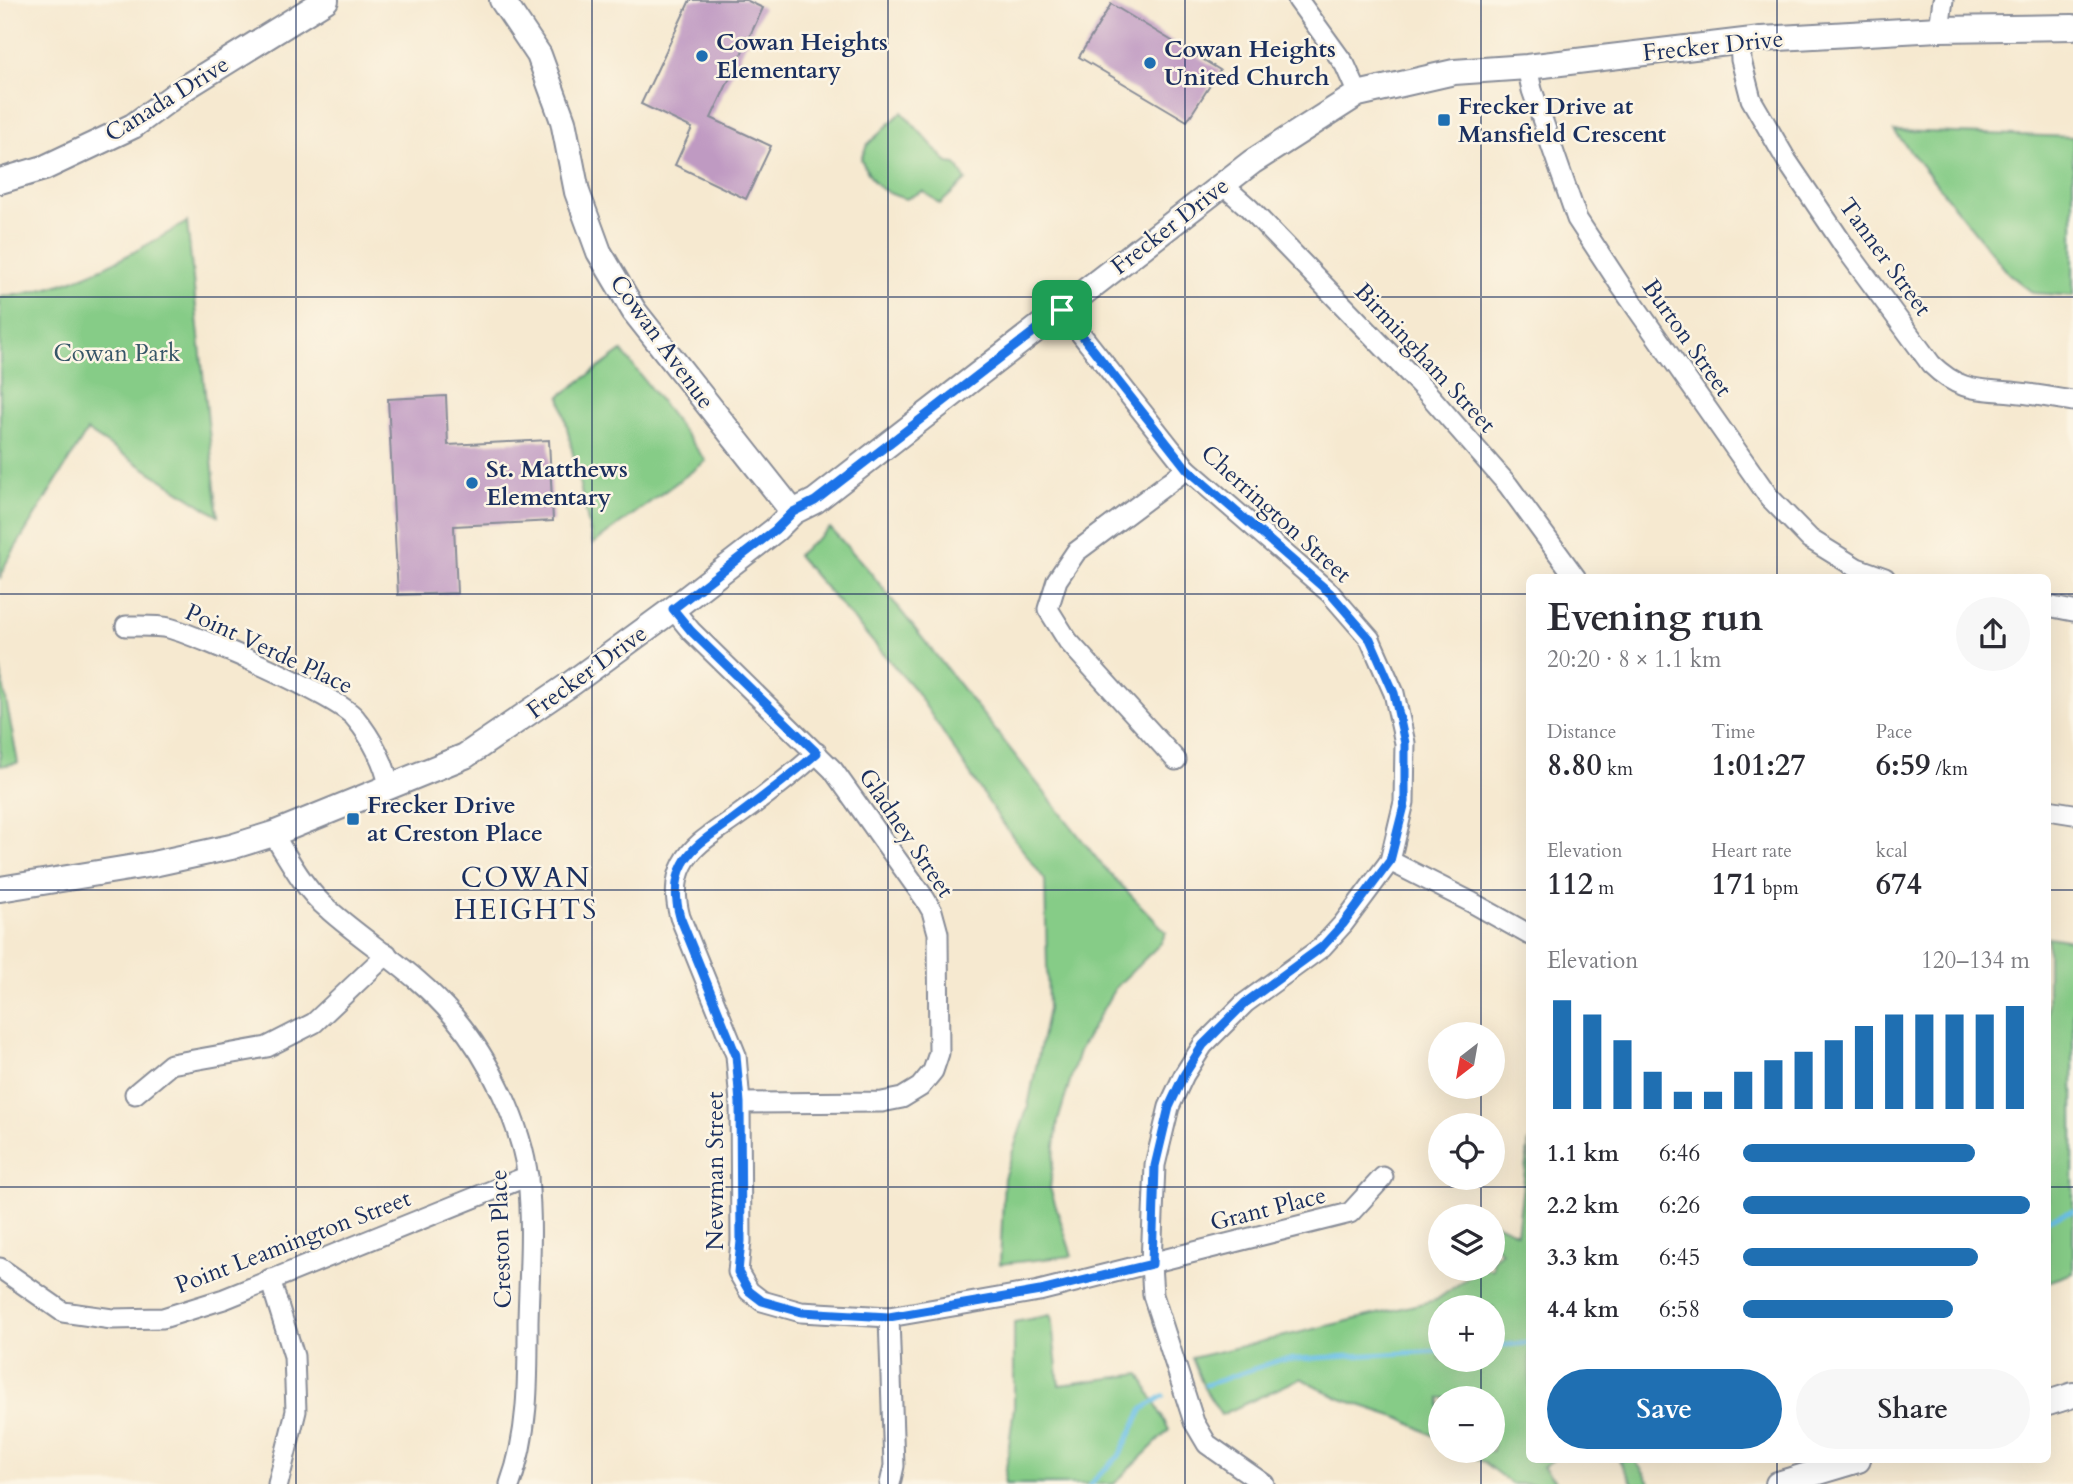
<!DOCTYPE html>
<html lang="en">
<head>
<meta charset="utf-8">
<style>
	:root { --surface:#fff; --page:#f7f7f7; --text:#2b2b33; --muted:#7c7c81; --accent:#1f6fb2 }
	body { margin:0; font-family:Cardo,serif; background:var(--page); color:var(--text); height:100vh; display:flex; flex-direction:column; font-size:26px; white-space:nowrap }
	* { box-sizing:border-box; margin:0 }
	p { font-size:23px; color:var(--muted) }
	.icon { flex:none; width:38px; height:38px; fill:none; stroke:currentColor; stroke-width:2; stroke-linecap:round; stroke-linejoin:round }
	.map { position:relative; flex:1; overflow:hidden }
	.details { position:absolute; left:1526px; top:574px; width:525px; height:889px; display:flex; flex-direction:column; background:var(--surface); border-radius:10px; box-shadow:0 7px 28px #0002 }
	.details>* { flex:none }
	.needle { width:46px; rotate:211deg }
	.fabs { position:absolute; left:1428px; top:1022px; display:grid; gap:14px }
	.fabs a { display:grid; place-items:center; width:77px; height:77px; border-radius:50%; background:var(--surface); box-shadow:0 7px 28px #0002; font-size:35px }
	.pin { position:absolute; display:grid; place-items:center; width:60px; height:60px; color:#fff; margin:-30px; border-radius:14px; box-shadow:0 4px 10px #0006 }
	.round { display:grid; place-items:center; flex:none; width:74px; height:74px; border-radius:37px; background:var(--page) }
	.head { display:flex; align-items:center; justify-content:space-between; height:119px; padding:0 21px }
	h1 { font-size:38px; font-weight:800; line-height:52px }
	.figures { display:grid; grid-template-columns:repeat(3,1fr); gap:10px; height:119px; padding:7px 21px }
	.figures div { display:grid; align-content:center }
	.figures b { font-size:30px; font-weight:800 }
	.figures small { font-size:19px; font-weight:400 }
	.figures p { font-size:19px }
	.chart { height:196px; padding:14px 21px }
	.chart p { display:flex; justify-content:space-between }
	.chart svg { width:100%; height:126px; margin-top:7px; stroke:var(--accent); stroke-width:6 }
	.button { display:flex; gap:14px; margin-top:auto; padding:14px 21px }
	.button a { flex:1; height:80px; border-radius:42px; background:var(--accent); color:#fff; font-size:28px; font-weight:800; line-height:80px; text-align:center }
	.button a+a { background:var(--page); color:var(--text) }
	ul { padding:0 21px; list-style:none; font-size:23px }
	li { display:grid; grid-template-columns:112px 84px 1fr; align-items:center; height:52px }
	li i { height:18px; border-radius:9px; background:var(--accent) }
	.map>svg:first-child { display:block }
	.green { fill:#86cc87; stroke:#507e72; stroke-width:2; fill-rule:evenodd }
	.lines { fill:none; stroke-linecap:round; stroke-linejoin:round }
	.stream { stroke:#6bc0e7; stroke-width:5 }
	.building { fill:#bf9ac2 }
	.minor-casing { stroke:#888c97; stroke-width:23 }
	.tertiary-casing { stroke:#888c97; stroke-width:28 }
	.minor { stroke:#fff; stroke-width:19 }
	.tertiary { stroke:#fff; stroke-width:24 }
	.route-casing { stroke:#fff; stroke-width:14 }
	.route { stroke:#1a73e8; stroke-width:9 }
	.grid { fill:none; stroke:#1b2f5e; stroke-width:2; stroke-opacity:0.55 }
	.poi-dot { fill:#1f6fb2; stroke:#fcf5e5; stroke-width:2.5 }
	.labels { text-anchor:middle; dominant-baseline:central; stroke-width:5; stroke-linejoin:round; paint-order:stroke }
	.poi-label { font-size:24px; font-weight:bold; fill:#1b2f5e; stroke:#fcf5e5; text-anchor:start }
	.street-label { font-size:24px; fill:#1b2f5e; stroke:#fcf5e5 }
	.park-label { font-size:24px; fill:#365668; stroke:#fcf5e5 }
	.quarter-label { font-size:28px; letter-spacing:2px; fill:#1b2f5e; stroke:#fcf5e5 }
</style>
</head>
<body>
<div class="map">
<svg width="2073" height="1484" viewBox="0 0 2073 1484">
	<rect width="100%" height="100%" fill="#fcf5e5"/>
	<filter id="ink" filterUnits="userSpaceOnUse"><feTurbulence type="fractalNoise" baseFrequency=".0143" numOctaves="2"/><feDisplacementMap in="SourceGraphic" scale="14" xChannelSelector="R" yChannelSelector="G"/><feConvolveMatrix kernelMatrix="1 2 1 2 8 2 1 2 1" color-interpolation-filters="sRGB"/></filter>
	<filter id="wash" filterUnits="userSpaceOnUse"><feTurbulence type="fractalNoise" baseFrequency=".00686" numOctaves="4" result="noise"/><feDisplacementMap in="SourceGraphic" scale="28" xChannelSelector="R" yChannelSelector="G"/><feGaussianBlur stdDeviation="1.57" result="paint"/><feColorMatrix in="noise" values="0 0 0 0 0 0 0 0 0 0 0 0 0 0 0 0 0 1.4 0 .05"/><feComposite in="paint" operator="in"/></filter>
	<g filter="url(#wash)">
		<rect width="100%" height="100%" fill="#f6e9d0"/>
		<g class="green">
			<path d="M902 112 948 163 956 164 966 180 940 204 923 191 906 199C880 192 872 184 861 159L867 145Z"/>
			<polygon points="1894,131 2073,137 2073,296 2033,293 2008,273"/>
			<path d="M187 222 218 516 87 431 6 563 0 579V297C69 291 129 256 187 222Z"/>
			<polygon points="622,351 706,461 593,544 560,396"/>
			<polygon points="830,528 866,567 1102,865 1166,932 1161,943 1115,988 1079,1051 1058,1121 1050,1188 1072,1256 1000,1264 1004,1178 1028,1106 1048,1009 1045,880 999,818 915,690 797,555"/>
			<polygon points="0,668 18,763 0,766"/>
			<polygon points="2048,937 2073,941 2073,1273 2048,1282"/>
			<path d="M1529 1140 1530 1460H1553L1543 1467 1558 1484H1512L1483 1462 1461 1451H1493V1398H1440V1439L1402 1419 1338 1398 1301 1378 1221 1415 1204 1388 1192 1358 1436 1300 1480 1269H1493V1259L1502 1252 1493 1244V1222L1517 1233ZM1440 1307H1493V1360H1440Z"/>
			<polygon points="1051,1315 1059,1385 1140,1374 1169,1430 1114,1484 1004,1484 1014,1407 1014,1322"/>
			<polygon points="1619,1460 1635,1460 1651,1484 1633,1484"/>
		</g>
		<g class="lines">
			<g class="stream">
				<polyline points="2048,1219 2073,1211"/>
				<polyline points="1493,1346 1530,1343"/>
				<polyline points="1206,1385 1280,1360 1440,1351"/>
				<polyline points="1090,1484 1119,1456 1143,1409 1163,1396"/>
			</g>
		</g>
		<g id="blocks">
			<g class="building">
				<polygon points="690,0 746,0 763,8 711,118 771,146 746,199 675,165 692,128 641,104"/>
				<polygon points="1111,4 1220,70 1187,121 1079,57"/>
				<polygon points="446,396 448,445 549,440 553,521 454,526 457,593 398,595 388,399"/>
			</g>
		</g>
	</g>
	<g filter="url(#ink)">
		<use href="#blocks" fill-opacity="0" stroke="#888c97" stroke-width="2"/>
		<g class="lines">
			<defs>
				<g id="minor">
					<polyline points="1298,0 1345,65 1358,94"/>
					<polyline points="1939,29 1943,0"/>
					<path d="M1740 43 1741 60 1751 99 1787 161 1849 253 1931 364C1959 391 1975 389 2012 392 2032 394 2053 398 2073 401"/>
					<polyline points="1527,67 1532,90 1577,219 1621,286 1769,497 1810,539 1857,568 1885,578"/>
					<polyline points="1223,185 1249,208 1423,388 1508,485 1576,578"/>
					<polyline points="1062,310 1187,469 1330,593 1370,639 1394,693 1405,743 1404,802 1390,861 1343,924 1322,947 1245,1003 1203,1045 1184,1075 1169,1107 1155,1165 1151,1264 1153,1295 1194,1422 1207,1444 1264,1484"/>
					<polyline points="2048,606 2073,611"/>
					<polyline points="673,609 691,631 833,770 925,899 932,911 938,933 939,1053 933,1071 920,1087 902,1098 882,1102 740,1103"/>
					<path d="M126 626C140 626 156 625 169 628 201 637 339 696 356 719 371 737 385 763 389 786"/>
					<path d="M817 753C791 776 764 797 736 817 717 831 694 843 683 864 674 881 675 899 680 917L736 1055 740 1103 741 1241 738 1272 749 1291 762 1301 801 1312 889 1317 1039 1291 1350 1213 1383 1177"/>
					<polyline points="1176,760 1068,641 1048,609 1057,580 1076,552 1187,469"/>
					<polyline points="2048,810 2073,814"/>
					<path d="M273 834C290 861 304 889 329 910 371 947 417 973 454 1017 489 1058 522 1125 528 1179 533 1226 529 1274 528 1322 528 1376 529 1433 510 1484"/>
					<polyline points="1390,861 1471,902 1530,935"/>
					<polyline points="135,1094 171,1064 267,1047 314,1023 387,954"/>
					<polyline points="0,1268 63,1312 112,1319 163,1318 224,1299 528,1176"/>
					<polyline points="270,1279 294,1356 296,1411 278,1484"/>
					<polyline points="889,1317 894,1466 890,1484"/>
				</g>
				<g id="tertiary">
					<polyline points="502,0 539,55 563,121 577,192 599,252 634,311 793,512"/>
					<polyline points="0,181 44,168 133,126 186,87 326,0"/>
					<polyline points="0,889 153,864 231,847 273,834 465,756 572,683 673,609 775,530 793,512 815,501 1252,162 1358,94 1454,72 1527,67 1761,39 1939,29 2073,27"/>
					<polyline points="2048,1403 2073,1395"/>
					<polyline points="1778,1484 1858,1460"/>
				</g>
			</defs>
			<use href="#minor" class="minor-casing"/>
			<use href="#tertiary" class="tertiary-casing"/>
			<use href="#minor" class="minor"/>
			<use href="#tertiary" class="tertiary"/>
		</g>
	</g>
	<g class="lines" filter="url(#ink)">
		<defs>
			<path id="route" d="M1062 310 1187 469 1330 593 1370 639 1394 693 1405 743V802L1390 861 1343 924 1322 947 1245 1003 1203 1045 1184 1075 1169 1107 1155 1166 1152 1264 1040 1291 889 1317 801 1312 762 1301 749 1291 738 1272 741 1241 740 1103 736 1055 680 917C675 899 674 881 683 864 694 843 718 831 736 817 764 796 791 776 817 753L691 631 673 609 775 530 793 512 815 501Z"/>
		</defs>
		<use href="#route" class="route-casing"/>
		<use href="#route" class="route"/>
	</g>
	<path class="grid" d="M296 0V1484M592 0V1484M888 0V1484M1185 0V1484M1481 0V1034M1777 0V578M0 297H2073M0 594H1530M2048 594H2073M0 890H1530M2048 890H2073M1481 1087V1125M1481 1178V1216M0 1187H1530M2048 1187H2073M1481 1269V1307M1481 1360V1398M1481 1451V1484M1777 1460V1484"/>
	<g class="poi-dot">
		<circle cx="702" cy="56" r="7"/>
		<circle cx="1150" cy="63" r="7"/>
		<rect x="1437" y="113" width="14" height="14" rx="3.5"/>
		<circle cx="472" cy="483" r="7"/>
		<rect x="346" y="812" width="14" height="14" rx="3.5"/>
	</g>
	<g class="labels">
		<g class="poi-label">
			<text x="716" y="42">Cowan Heights<tspan x="716" dy="28">Elementary</tspan></text>
			<text x="1164" y="49">Cowan Heights<tspan x="1164" dy="28">United Church</tspan></text>
			<text x="1458" y="106">Frecker Drive at<tspan x="1458" dy="28">Mansfield Crescent</tspan></text>
			<text x="486" y="469">St. Matthews<tspan x="486" dy="28">Elementary</tspan></text>
			<text x="367" y="805">Frecker Drive<tspan x="367" dy="28">at Creston Place</tspan></text>
		</g>
		<g class="street-label">
			<text transform="translate(1713 46) rotate(-6)">Frecker Drive</text>
			<text transform="translate(167 99) rotate(-32)">Canada Drive</text>
			<text transform="translate(1170 226) rotate(-38)">Frecker Drive</text>
			<text transform="translate(1885 257) rotate(54)">Tanner Street</text>
			<text transform="translate(1687 338) rotate(55)">Burton Street</text>
			<text transform="translate(662 342) rotate(54)">Cowan Avenue</text>
			<text transform="translate(1425 358) rotate(47)">Birmingham Street</text>
			<text transform="translate(1276 514) rotate(42)">Cherrington Street</text>
			<text transform="translate(269 649) rotate(25)">Point Verde Place</text>
			<text transform="translate(587 672) rotate(-36)">Frecker Drive</text>
			<text transform="translate(906 833) rotate(56)">Gladney Street</text>
			<text transform="translate(715 1171) rotate(-90)">Newman Street</text>
			<text transform="translate(1268 1209) rotate(-14)">Grant Place</text>
			<text transform="translate(501 1239) rotate(-92)">Creston Place</text>
			<text transform="translate(293 1242) rotate(-21)">Point Leamington Street</text>
		</g>
		<g class="park-label">
			<text x="117" y="353">Cowan Park</text>
		</g>
		<g class="quarter-label">
			<text x="526" y="878">COWAN<tspan x="526" dy="32">HEIGHTS</tspan></text>
		</g>
	</g>
</svg>
<div class="fabs">
<a><svg class="needle" viewBox="-14 -14 28 28"><path d="M0-13l5 13h-10z" fill="#e53935"/><path d="M0 13l5-13h-10z" fill="#7c7c81"/></svg></a>
<a><svg class="icon" aria-label="locate" viewBox="0 0 24 24"><circle cx="12" cy="12" r="6"/><path d="M12 2v4M12 18v4M2 12h4M18 12h4"/></svg></a>
<a><svg class="icon" aria-label="layers" viewBox="0 0 24 24"><path d="M12 4l9 5-9 5-9-5zM3 14l9 5 9-5"/></svg></a>
<a>+</a>
<a>−</a>
</div>
<div class="pin" style="left:1062px;top:310px;background:#1e9e55"><svg class="icon" aria-label="arrive" viewBox="0 0 24 24"><path d="M6 21V4h12l-3 4 3 4H6"/></svg></div>
<section class="details">
<div class="head"><div><h1>Evening run</h1><p>20:20 · 8 × 1.1 km</p></div><a class="round"><svg class="icon" aria-label="share" viewBox="0 0 24 24"><path d="M12 15V3M7 8l5-5 5 5M5 13v7h14v-7"/></svg></a></div>
<div class="figures">
<div><p>Distance</p><b>8.80<small> km</small></b></div>
<div><p>Time</p><b>1:01:27</b></div>
<div><p>Pace</p><b>6:59<small> /km</small></b></div>
</div>
<div class="figures">
<div><p>Elevation</p><b>112<small> m</small></b></div>
<div><p>Heart rate</p><b>171<small> bpm</small></b></div>
<div><p>kcal</p><b>674</b></div>
</div>
<div class="chart"><p><span>Elevation</span>120–134 m</p>
<svg viewBox="0 0 160 44" preserveAspectRatio="none"><path d="M5 44V6M15 44V11M25 44V20M35 44V31M45 44V38M55 44V38M65 44V31M75 44V27M85 44V24M95 44V20M105 44V15M115 44V11M125 44V11M135 44V11M145 44V11M155 44V8"/></svg>
</div>
<ul>
<li><b>1.1 km</b>6:46<i style="width:81%"></i></li>
<li><b>2.2 km</b>6:26<i style="width:100%"></i></li>
<li><b>3.3 km</b>6:45<i style="width:82%"></i></li>
<li><b>4.4 km</b>6:58<i style="width:73%"></i></li>
</ul>
<div class="button"><a>Save</a><a>Share</a></div>
</section>
</div>
</body>
</html>
